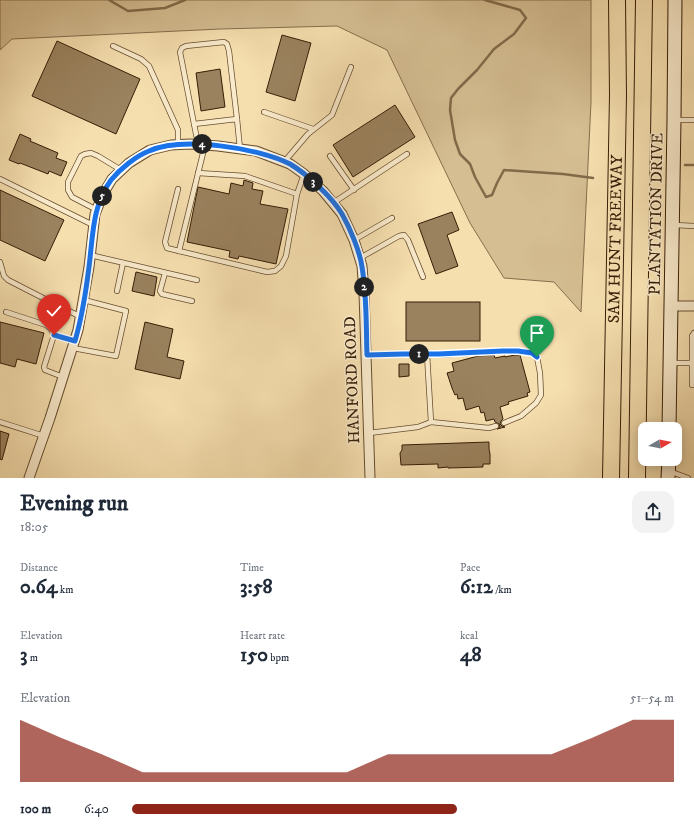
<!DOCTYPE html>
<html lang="en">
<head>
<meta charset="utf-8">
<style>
	:root { --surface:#fff; --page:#f2f2f3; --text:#1f2937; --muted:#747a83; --accent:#8f2418 }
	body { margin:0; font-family:"IM FELL DW Pica",serif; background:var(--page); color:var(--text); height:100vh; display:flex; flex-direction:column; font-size:15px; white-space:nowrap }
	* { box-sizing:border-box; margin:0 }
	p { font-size:13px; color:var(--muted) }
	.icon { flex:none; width:22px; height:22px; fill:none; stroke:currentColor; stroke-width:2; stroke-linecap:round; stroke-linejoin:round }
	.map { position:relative; height:478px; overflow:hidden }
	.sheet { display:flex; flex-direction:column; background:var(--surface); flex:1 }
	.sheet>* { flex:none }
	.needle { width:26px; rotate:81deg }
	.controls { position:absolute; left:638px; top:422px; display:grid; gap:8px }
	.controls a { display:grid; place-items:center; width:44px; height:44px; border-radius:8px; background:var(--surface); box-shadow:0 2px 10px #0003; font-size:20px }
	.pin { position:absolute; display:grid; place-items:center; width:34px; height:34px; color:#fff; margin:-41px -17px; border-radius:50% 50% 50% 0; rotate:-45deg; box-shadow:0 0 4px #0007 }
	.pin .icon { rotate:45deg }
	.km { position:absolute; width:20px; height:20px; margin:-10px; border-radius:50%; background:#222; color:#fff; font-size:11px; line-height:20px; text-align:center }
	.round { display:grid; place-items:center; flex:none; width:42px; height:42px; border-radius:12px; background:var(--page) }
	.summary { display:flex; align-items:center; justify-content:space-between; height:68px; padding:0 20px }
	h1 { font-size:22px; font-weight:700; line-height:30px }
	.figures { display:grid; grid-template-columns:repeat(3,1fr); gap:6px; height:68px; padding:4px 20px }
	.figures div { display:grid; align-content:center }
	.figures b { font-size:20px; font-weight:700 }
	.figures small { font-size:11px; font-weight:400 }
	.figures p { font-size:11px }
	.chart { height:112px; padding:8px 20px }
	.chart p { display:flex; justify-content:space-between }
	.chart svg { width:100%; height:72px; margin-top:4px; fill:var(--accent); opacity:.7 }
	ul { padding:0 20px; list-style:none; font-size:13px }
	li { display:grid; grid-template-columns:64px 48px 1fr; align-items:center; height:30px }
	li i { height:10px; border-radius:5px; background:var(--accent) }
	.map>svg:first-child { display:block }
	.green { fill:#d5be92; stroke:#866e4c }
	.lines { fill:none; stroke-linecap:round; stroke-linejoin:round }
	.stream { stroke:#826a49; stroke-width:2.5 }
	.building { fill:#9a825e; stroke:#361d06 }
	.lane-casing { stroke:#664e30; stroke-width:6 }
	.street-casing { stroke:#664e30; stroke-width:11 }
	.secondary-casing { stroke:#361d06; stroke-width:15 }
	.highway-casing { stroke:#361d06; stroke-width:18 }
	.lane { stroke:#f9eacb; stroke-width:4.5 }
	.street { stroke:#f9eacb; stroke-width:9 }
	.secondary { stroke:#f9eacb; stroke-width:13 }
	.highway { stroke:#f6dfaf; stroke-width:16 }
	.route-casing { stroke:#fff; stroke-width:8 }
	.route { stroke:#1a73e8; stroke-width:5 }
	.labels { text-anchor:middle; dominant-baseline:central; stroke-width:3; stroke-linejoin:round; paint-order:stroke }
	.street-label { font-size:16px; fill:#361d06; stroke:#f9eacb }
</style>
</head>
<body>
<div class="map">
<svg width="694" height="478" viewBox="0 0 694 478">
	<rect width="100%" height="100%" fill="#f6dfaf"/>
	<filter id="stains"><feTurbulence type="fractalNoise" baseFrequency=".005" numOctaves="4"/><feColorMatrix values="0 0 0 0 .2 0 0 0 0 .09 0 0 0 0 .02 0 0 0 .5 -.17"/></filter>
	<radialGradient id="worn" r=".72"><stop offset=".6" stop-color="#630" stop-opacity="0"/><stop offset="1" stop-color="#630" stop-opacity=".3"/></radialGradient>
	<polygon class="green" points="0,0 591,0 591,102 581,312 554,282 504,278 470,223 387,50 337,26 220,29 12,39 0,50"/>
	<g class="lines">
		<g class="stream">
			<polyline points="109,0 128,11 165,8 185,0"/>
			<polyline points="485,0 520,10 526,18 514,34 494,49 477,70 458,89 451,98 450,110 455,140 460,154 470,164 475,177 486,197 492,195 497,183 504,170 563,174 593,178"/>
			<polyline points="685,165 694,165"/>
		</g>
	</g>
	<g class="building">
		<polygon points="282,35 311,43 295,101 266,92"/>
		<polygon points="57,41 140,79 116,134 32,96"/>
		<polygon points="220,69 225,107 201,111 196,73"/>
		<polygon points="395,105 415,137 353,177 333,145"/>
		<polygon points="20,134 31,139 30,141 58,153 56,158 67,162 61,176 49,171 48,174 20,163 19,164 9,160"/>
		<polygon points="244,180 253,183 252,189 263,191 260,204 288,209 276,264 239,256 238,259 229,257 230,251 187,242 198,187 229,194 231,183 243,186"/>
		<polygon points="0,190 64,220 45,261 0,240"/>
		<polygon points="452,212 459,230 447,235 458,266 436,274 418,224"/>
		<polygon points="136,272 157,277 154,296 132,291"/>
		<rect x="406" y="302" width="74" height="39"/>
		<polygon points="0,322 44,333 36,364 17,359 15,367 0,363"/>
		<polygon points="145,322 173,329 167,357 184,361 180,379 135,369"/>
		<polygon points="494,355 495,358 505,356 505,357 515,355 520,355 530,392 527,393 528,396 508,402 509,404 500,407 503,419 501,421 500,424 502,426 505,427 497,429 500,427 499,424 495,422 494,419 486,421 484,412 481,413 479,406 466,410 463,398 458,399 457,394 455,395 452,388 447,373 454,371 452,363 478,356"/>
		<polygon points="399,364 409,364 409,376 399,377"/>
		<polygon points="0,431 9,434 2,460 0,459"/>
		<polygon points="489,442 489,449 490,454 490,464 483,464 483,467 448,468 448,467 438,468 438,464 401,465 400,453 402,450 402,445"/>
	</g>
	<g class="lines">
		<defs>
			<g id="lane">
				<polyline points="113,46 141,59 149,66 178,130 178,144"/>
				<polyline points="264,112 313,129"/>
				<polyline points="676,120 694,120"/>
				<polyline points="194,124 180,52 182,48 186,46 224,42 227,44 229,51 237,119"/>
				<polyline points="198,144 194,124 237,119 240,149"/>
				<polyline points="205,145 179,251 267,272 275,271 281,266 286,256 297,194 304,174"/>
				<polyline points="330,156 354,190"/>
				<polyline points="284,162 308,134 332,115 351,67"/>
				<polyline points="198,173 245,176 297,194"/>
				<polyline points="0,179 93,225"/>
				<polyline points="178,189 165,242 167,248 179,251"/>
				<polyline points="333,203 407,154"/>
				<polyline points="97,210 72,197 68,190 68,182 81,156 85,154 91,153 98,156 121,170"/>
				<polyline points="674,225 694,226"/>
				<polyline points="354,240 392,218"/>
				<polyline points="90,255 197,280"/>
				<polyline points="360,258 399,236 404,235 408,240 423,277"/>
				<polyline points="0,262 4,276 8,280 43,298 81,317"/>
				<polyline points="165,273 160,291 162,294 192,301"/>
				<polyline points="117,291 123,263"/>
				<polyline points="6,312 46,325 51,329 54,335 44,367 45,370 63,377"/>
				<polyline points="694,333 692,336 692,385 694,385"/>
				<polyline points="54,335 75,341"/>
				<polyline points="73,348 116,356 126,311 84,300"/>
				<polyline points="427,354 438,355 503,351 518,351 532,353 537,357 540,373 541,395 536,403 521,416 504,423"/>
				<polyline points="367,355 427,354 431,422 489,428 496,426"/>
				<polyline points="671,363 691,363"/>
				<polyline points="0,422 44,436"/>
				<polyline points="369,433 418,427 431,422"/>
				<polyline points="669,471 688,478"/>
			</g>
			<g id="street">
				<polyline points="672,306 694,306"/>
				<polyline points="29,478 38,452 50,418 78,330 89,267 95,214 103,194 112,179 129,163 150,150 171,145 190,144 218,146 256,151 290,164 304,174 323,191 342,214 354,240 362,266 364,293 370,478"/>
			</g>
			<g id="secondary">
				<polyline points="669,429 674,120 675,0"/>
				<polyline points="668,478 669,459"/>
			</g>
			<g id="highway">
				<path id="s1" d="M611 478 618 95 617 0"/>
				<polyline points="637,478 644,0"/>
			</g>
		</defs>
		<use href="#lane" class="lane-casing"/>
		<use href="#street" class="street-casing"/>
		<use href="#secondary" class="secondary-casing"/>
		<use href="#highway" class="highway-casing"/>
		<use href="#lane" class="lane"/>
		<use href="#street" class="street"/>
		<use href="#secondary" class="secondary"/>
		<use href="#highway" class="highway"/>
	</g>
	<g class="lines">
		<defs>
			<path id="route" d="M54 335 75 341C82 317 86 291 89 267 93 236 92 206 111 180 120 169 136 156 149 151 182 136 259 148 290 164 307 174 332 197 342 214 350 228 360 252 362 267 367 296 366 326 367 355L404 354H438L503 351H518L532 353 537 357"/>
		</defs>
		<use href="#route" class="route-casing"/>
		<use href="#route" class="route"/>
	</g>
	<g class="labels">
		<g class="street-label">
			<text transform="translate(656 214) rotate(-89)">PLANTATION DRIVE</text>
			<text stroke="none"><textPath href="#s1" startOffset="239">SAM HUNT FREEWAY</textPath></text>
			<text transform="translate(352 380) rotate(-92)">HANFORD ROAD</text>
		</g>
	</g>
	<rect width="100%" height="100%" filter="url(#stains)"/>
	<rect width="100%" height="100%" fill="url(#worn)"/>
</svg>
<div class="controls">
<a><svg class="needle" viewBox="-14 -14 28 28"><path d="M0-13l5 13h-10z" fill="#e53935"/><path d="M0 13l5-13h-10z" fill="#747a83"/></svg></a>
</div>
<div class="pin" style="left:537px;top:357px;background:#1e9e55"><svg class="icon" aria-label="arrive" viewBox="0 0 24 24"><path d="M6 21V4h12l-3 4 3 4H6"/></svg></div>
<div class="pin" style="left:54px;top:335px;background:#d93025"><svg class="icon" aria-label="check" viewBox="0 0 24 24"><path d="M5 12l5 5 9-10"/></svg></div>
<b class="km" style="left:419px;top:354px">1</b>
<b class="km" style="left:364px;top:287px">2</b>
<b class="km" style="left:313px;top:182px">3</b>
<b class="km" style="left:202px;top:144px">4</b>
<b class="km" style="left:102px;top:196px">5</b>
</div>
<section class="sheet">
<div class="summary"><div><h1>Evening run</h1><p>18:05</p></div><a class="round"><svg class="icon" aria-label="share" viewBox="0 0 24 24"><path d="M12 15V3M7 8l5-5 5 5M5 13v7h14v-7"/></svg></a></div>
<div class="figures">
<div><p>Distance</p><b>0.64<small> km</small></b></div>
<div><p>Time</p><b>3:58</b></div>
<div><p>Pace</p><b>6:12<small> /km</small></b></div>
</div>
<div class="figures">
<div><p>Elevation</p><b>3<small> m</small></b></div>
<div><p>Heart rate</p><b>150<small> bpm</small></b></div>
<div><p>kcal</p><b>48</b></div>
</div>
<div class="chart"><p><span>Elevation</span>51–54 m</p>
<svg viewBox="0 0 160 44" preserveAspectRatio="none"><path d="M0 44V6L10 17L20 27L30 38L40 38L50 38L60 38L70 38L80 38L90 27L100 27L110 27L120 27L130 27L140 17L150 6L160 6V44z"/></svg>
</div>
<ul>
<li><b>100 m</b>6:40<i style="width:60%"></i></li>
</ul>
</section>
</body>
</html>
